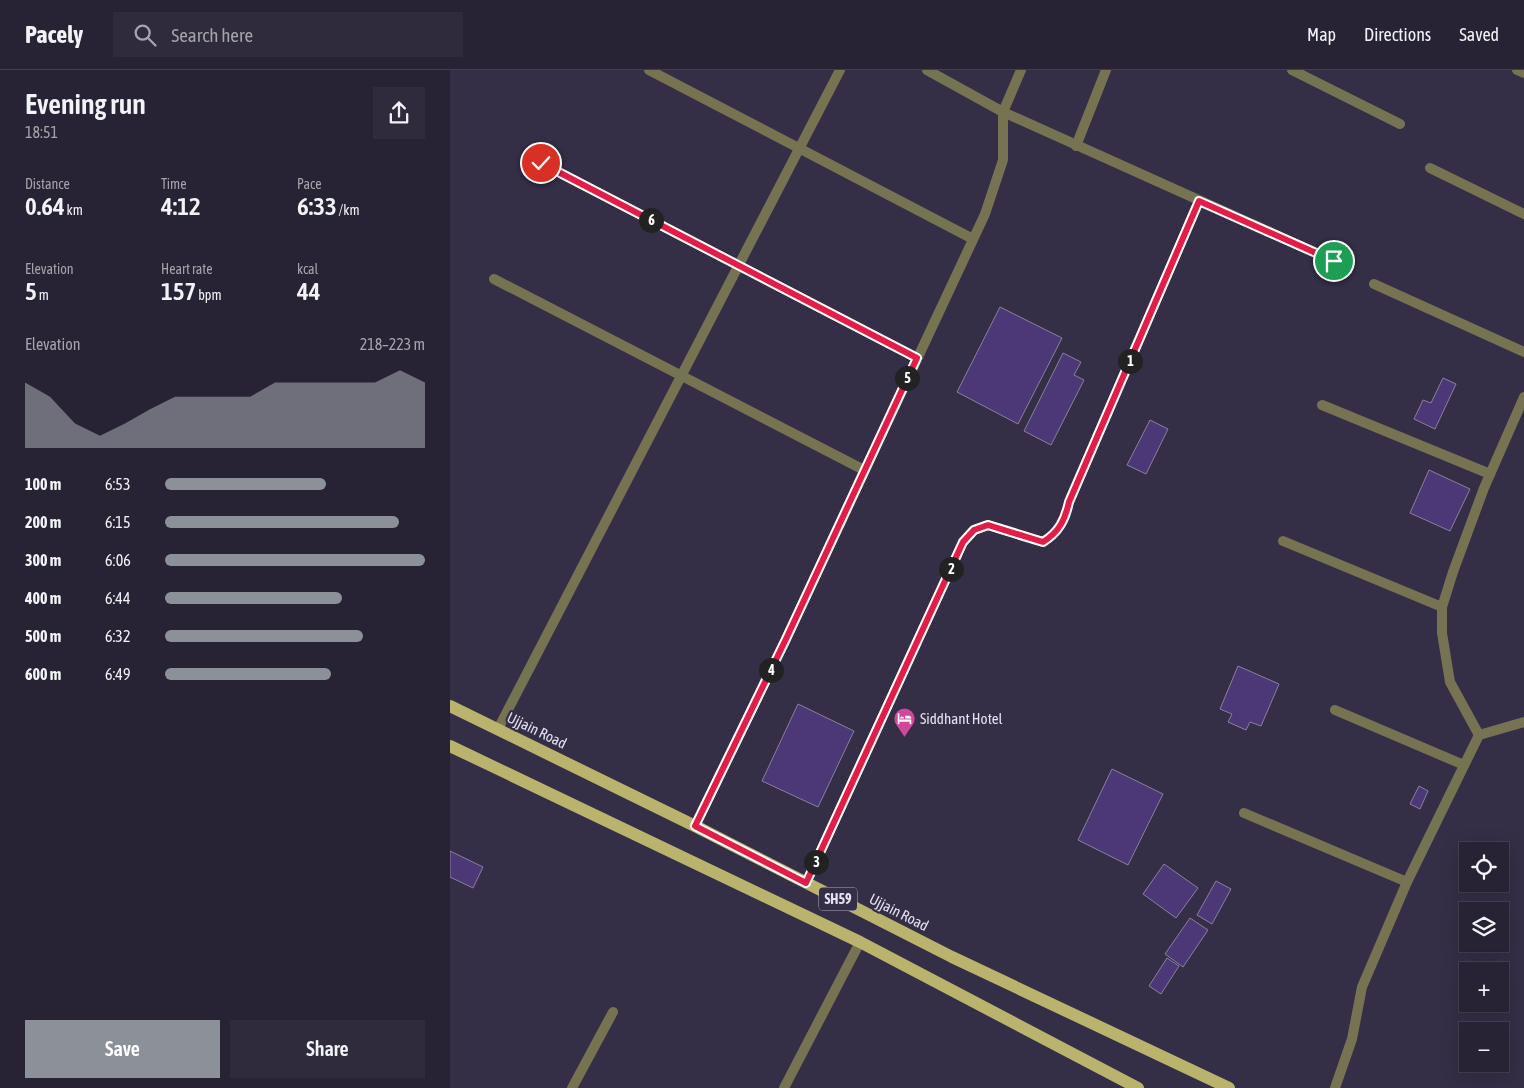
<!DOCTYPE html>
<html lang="en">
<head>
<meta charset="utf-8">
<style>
	:root { --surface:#272234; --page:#2f2a3c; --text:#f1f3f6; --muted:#a4a4ac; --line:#433f4f; --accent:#8c9099 }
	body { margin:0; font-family:"Asap Condensed",sans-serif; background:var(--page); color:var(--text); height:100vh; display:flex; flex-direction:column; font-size:19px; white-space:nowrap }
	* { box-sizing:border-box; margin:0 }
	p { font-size:16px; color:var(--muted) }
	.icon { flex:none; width:28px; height:28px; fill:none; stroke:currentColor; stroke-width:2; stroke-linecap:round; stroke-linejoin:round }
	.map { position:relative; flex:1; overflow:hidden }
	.drawer { display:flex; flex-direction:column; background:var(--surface); width:450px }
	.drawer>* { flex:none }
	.buttons { position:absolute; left:1009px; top:772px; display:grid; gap:10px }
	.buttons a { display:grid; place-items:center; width:50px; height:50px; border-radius:0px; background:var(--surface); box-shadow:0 5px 20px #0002,0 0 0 1px var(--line); font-size:25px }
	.pin { position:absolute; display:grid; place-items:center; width:42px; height:42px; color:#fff; margin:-21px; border:2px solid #fff; border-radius:50%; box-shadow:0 1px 5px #0007 }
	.km { position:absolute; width:25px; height:25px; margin:-12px; border-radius:50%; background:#222; color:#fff; font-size:14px; line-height:25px; text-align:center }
	.round { display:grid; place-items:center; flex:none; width:52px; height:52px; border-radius:0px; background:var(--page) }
	.overview { display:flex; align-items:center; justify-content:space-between; height:85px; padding:0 25px }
	h1 { font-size:28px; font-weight:600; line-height:38px }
	.figures { display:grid; grid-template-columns:repeat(3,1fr); gap:8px; height:85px; padding:5px 25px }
	.figures div { display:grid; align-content:center }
	.figures b { font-size:25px; font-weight:600 }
	.figures small { font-size:14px; font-weight:400 }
	.figures p { font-size:14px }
	.chart { height:140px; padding:10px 25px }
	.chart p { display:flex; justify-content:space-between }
	.chart svg { width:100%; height:90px; margin-top:5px; fill:var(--accent); opacity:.7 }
	.button { display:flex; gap:10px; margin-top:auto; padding:10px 25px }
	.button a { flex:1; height:58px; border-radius:0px; background:var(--accent); color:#fff; font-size:20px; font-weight:600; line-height:58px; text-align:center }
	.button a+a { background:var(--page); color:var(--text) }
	ul { padding:0 25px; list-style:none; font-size:16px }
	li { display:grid; grid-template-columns:80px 60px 1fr; align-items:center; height:38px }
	li i { height:12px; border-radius:6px; background:var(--accent) }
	header { display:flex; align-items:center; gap:30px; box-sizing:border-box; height:70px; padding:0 25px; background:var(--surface); border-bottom:1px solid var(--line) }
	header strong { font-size:24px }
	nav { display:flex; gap:28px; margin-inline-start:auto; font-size:18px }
	.search { width:350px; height:45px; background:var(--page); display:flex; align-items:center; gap:12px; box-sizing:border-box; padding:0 18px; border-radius:0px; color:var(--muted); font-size:19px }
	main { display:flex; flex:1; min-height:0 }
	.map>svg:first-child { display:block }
	.building { fill:#4c3777; stroke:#88819e }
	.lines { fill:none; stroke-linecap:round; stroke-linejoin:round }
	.service { stroke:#767353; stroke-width:10 }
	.minor { stroke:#767353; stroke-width:10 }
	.primary { stroke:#bab36e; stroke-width:12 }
	.route-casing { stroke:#fff; stroke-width:10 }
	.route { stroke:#e11d48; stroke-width:6 }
	.labels { text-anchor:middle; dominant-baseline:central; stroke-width:4.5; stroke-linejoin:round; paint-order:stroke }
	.shield { fill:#342e46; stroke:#afabbe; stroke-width:1 }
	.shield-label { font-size:14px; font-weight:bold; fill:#e4e1f1 }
	.poi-label { font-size:15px; fill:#e4e1f1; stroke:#342e46; text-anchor:start }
	.street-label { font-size:15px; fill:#e4e1f1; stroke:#342e46 }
</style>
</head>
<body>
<header>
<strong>Pacely</strong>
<div class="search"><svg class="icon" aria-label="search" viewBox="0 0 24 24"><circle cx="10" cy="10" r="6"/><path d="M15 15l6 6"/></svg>Search here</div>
<nav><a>Map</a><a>Directions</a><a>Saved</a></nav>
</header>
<main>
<section class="drawer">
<div class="overview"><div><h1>Evening run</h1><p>18:51</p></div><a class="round"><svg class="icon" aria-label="share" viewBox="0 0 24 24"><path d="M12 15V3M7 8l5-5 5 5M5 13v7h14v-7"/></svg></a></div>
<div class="figures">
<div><p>Distance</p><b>0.64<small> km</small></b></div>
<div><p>Time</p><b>4:12</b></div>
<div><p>Pace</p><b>6:33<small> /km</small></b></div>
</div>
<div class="figures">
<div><p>Elevation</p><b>5<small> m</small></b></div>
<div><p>Heart rate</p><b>157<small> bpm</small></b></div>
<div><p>kcal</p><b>44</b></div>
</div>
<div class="chart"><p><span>Elevation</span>218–223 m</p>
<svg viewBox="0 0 160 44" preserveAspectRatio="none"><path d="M0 44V12L10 19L20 32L30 38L40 32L50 25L60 19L70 19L80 19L90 19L100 12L110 12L120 12L130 12L140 12L150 6L160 12V44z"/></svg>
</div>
<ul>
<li><b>100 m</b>6:53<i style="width:62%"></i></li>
<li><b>200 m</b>6:15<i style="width:90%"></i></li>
<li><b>300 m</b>6:06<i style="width:100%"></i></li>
<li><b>400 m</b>6:44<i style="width:68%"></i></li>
<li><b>500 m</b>6:32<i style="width:76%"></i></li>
<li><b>600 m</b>6:49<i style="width:64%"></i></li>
</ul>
<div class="button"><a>Save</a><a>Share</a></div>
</section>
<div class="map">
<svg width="1074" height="1018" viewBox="0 0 1074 1018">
	<rect width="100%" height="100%" fill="#342e46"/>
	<g class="building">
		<polygon points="550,237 612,268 568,354 507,322"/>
		<polygon points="613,283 631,292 624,305 634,310 601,375 574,361"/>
		<polygon points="993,308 1006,314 985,359 964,349 973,330 981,333"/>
		<polygon points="700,350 718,359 696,404 677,395"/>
		<polygon points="979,400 1020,419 1000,461 960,443"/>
		<polygon points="788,596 829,614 811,656 800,652 796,660 778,652 782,644 770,639"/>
		<polygon points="348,634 404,661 368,737 312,711"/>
		<polygon points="662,699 713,724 678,795 628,770"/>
		<polygon points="969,716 978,721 970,739 960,734"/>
		<polygon points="0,781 33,797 23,818 0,807"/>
		<polygon points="714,794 748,818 726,848 693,824"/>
		<polygon points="766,811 781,819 762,854 747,845"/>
		<polygon points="740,848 758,860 733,897 715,884"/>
		<polygon points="717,888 729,896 711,924 699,916"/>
	</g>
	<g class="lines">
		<path class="service" d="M356 813 513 472 524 460 538 455 593 472C609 462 615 450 619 432L749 131"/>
		<g class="minor">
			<polyline points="199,0 523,169"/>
			<polyline points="477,0 553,42 571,0"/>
			<polyline points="842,0 950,54"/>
			<polyline points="1067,0 1074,3"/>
			<polyline points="626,76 656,0"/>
			<polyline points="91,93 467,288"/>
			<polyline points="980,98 1074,144"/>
			<polyline points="44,209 414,400"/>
			<polyline points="924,214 1074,282"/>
			<polyline points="872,335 1040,404"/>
			<polyline points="833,471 992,537"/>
			<polyline points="885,640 1014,695"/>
			<polyline points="48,659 390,0"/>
			<polyline points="1029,665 1000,612 992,563 992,537 1003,502 1034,418 1074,327"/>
			<polyline points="794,743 957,812"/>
			<polyline points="245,756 336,569 535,144 553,90 553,42 884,191"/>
			<polyline points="122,1018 163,942"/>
			<polyline points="334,1018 410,872"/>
			<polyline points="885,1018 902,969 912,917 957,812 1029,665 1074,652"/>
		</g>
		<g class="primary">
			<polyline points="0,636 245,756 502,887 779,1018"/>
			<polyline points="0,676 410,872 688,1018"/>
		</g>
	</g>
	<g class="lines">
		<defs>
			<path id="route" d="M91 93 467 288 336 569 245 756 356 813 513 472 524 460 538 455 593 472C609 462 615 450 619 432L749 131 884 191"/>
		</defs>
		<use href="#route" class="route-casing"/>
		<use href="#route" class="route"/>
	</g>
	<defs>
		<symbol id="hotel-pin" viewBox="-11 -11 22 30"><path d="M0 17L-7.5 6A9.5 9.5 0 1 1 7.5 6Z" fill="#d1479c" stroke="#342e46"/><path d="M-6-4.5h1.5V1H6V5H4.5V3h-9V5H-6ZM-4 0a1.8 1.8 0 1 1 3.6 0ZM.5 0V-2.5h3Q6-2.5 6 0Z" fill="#fff"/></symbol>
	</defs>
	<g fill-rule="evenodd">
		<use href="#hotel-pin" x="442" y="636" width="25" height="34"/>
	</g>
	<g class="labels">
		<rect class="shield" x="369" y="817.5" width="38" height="23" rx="4"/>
		<g class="shield-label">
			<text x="388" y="829">SH59</text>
		</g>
		<g class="poi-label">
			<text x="470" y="648">Siddhant Hotel</text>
		</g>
		<g class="street-label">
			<text transform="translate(87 660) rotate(26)">Ujjain Road</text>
			<text transform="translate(449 842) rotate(27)">Ujjain Road</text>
		</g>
	</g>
</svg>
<div class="buttons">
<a><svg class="icon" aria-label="locate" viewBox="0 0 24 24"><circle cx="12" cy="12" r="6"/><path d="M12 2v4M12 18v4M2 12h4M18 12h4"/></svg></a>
<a><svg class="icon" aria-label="layers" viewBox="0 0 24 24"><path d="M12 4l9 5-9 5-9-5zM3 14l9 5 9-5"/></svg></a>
<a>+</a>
<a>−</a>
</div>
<div class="pin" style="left:884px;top:191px;background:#1e9e55"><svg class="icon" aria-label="arrive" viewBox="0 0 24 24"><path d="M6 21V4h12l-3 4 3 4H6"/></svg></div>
<div class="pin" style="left:91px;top:93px;background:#d93025"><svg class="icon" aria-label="check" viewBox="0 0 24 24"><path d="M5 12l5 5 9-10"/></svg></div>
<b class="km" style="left:680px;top:291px">1</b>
<b class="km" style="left:501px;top:499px">2</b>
<b class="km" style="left:366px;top:792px">3</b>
<b class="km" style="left:321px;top:600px">4</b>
<b class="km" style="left:457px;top:308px">5</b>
<b class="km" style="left:201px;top:150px">6</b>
</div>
</main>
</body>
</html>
